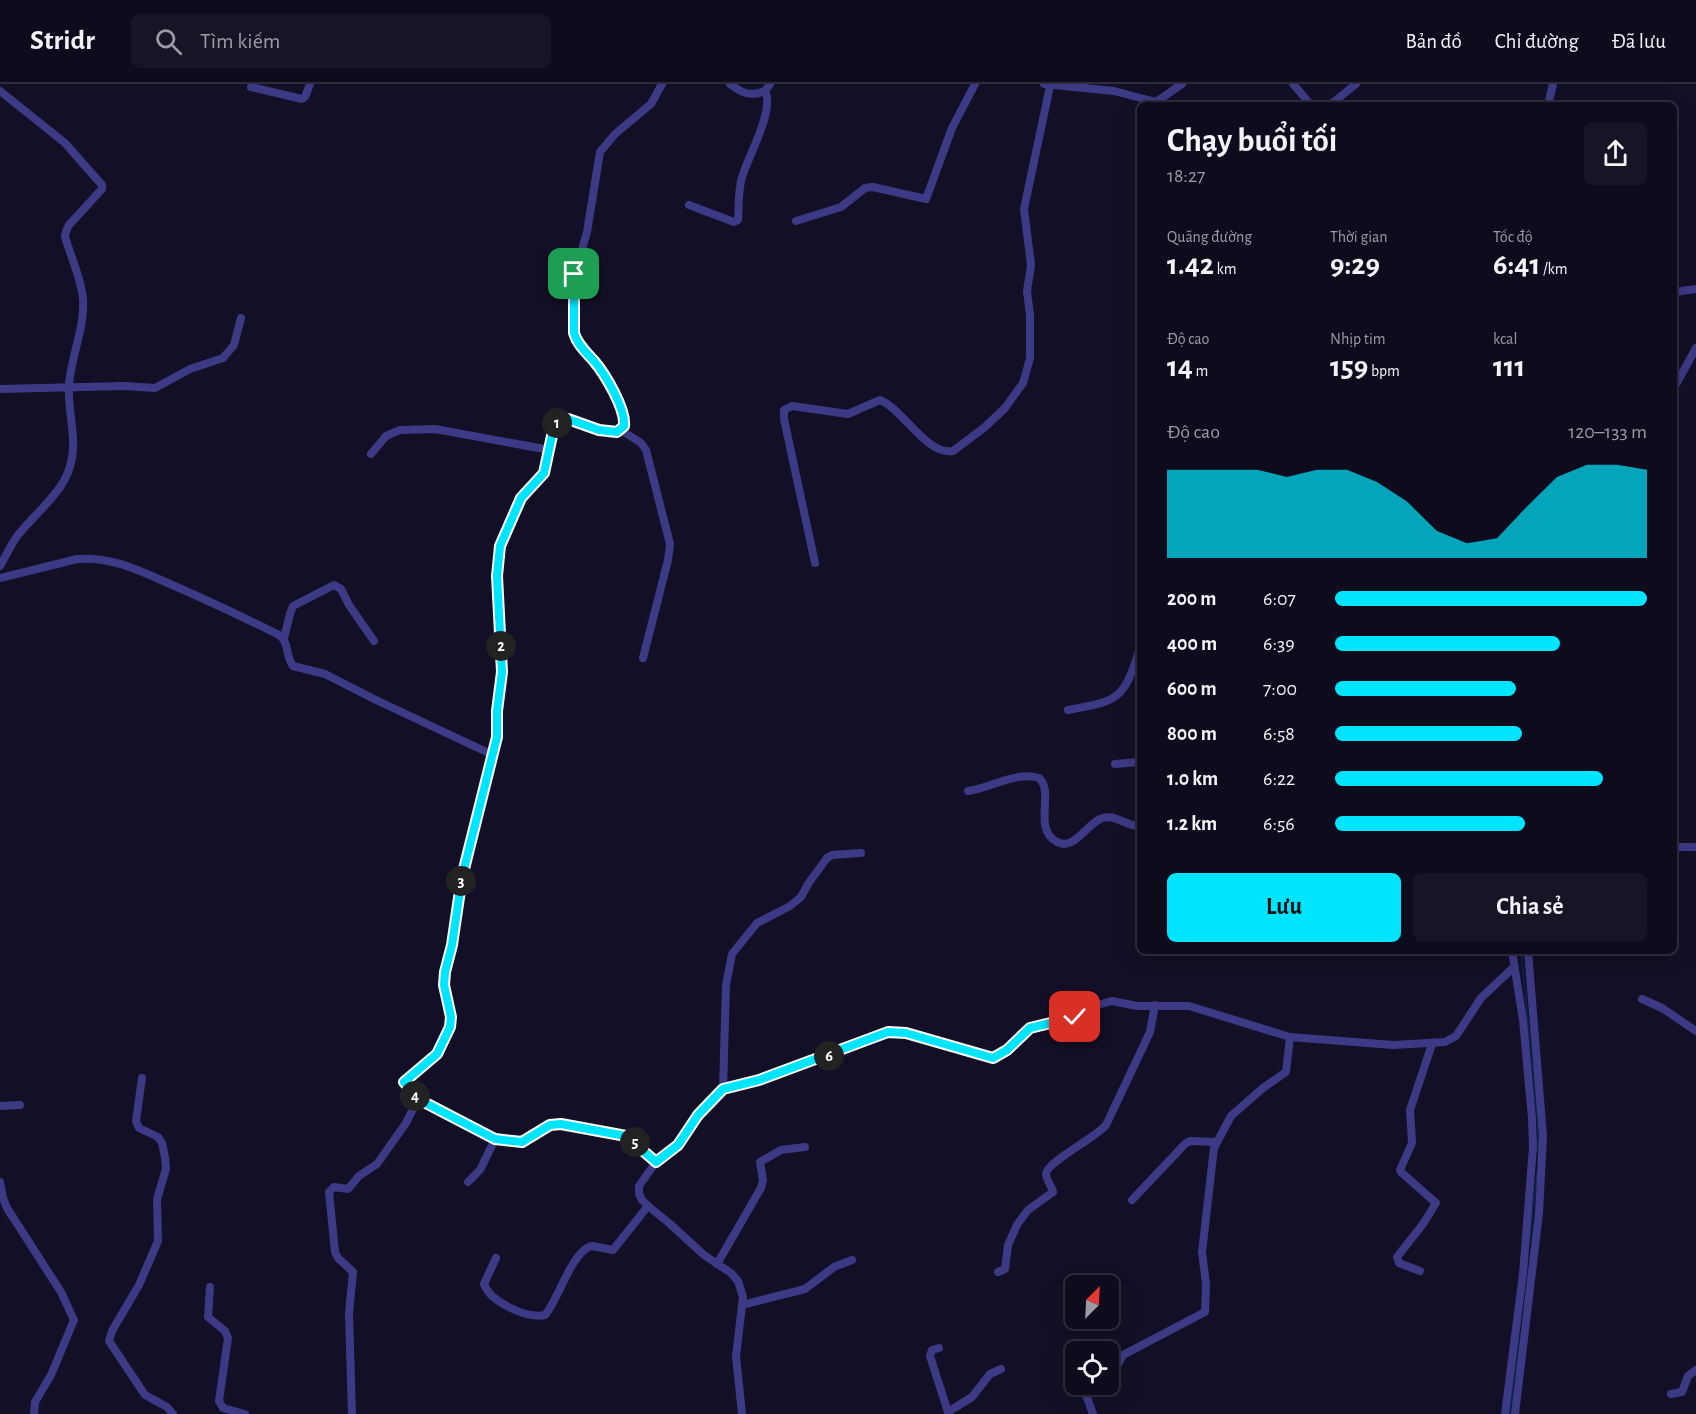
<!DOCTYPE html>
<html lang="vi">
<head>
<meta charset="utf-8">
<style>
	:root { --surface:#0e0b1c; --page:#171425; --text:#f1f3f6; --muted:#9b9ba3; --line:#2e2b3b; --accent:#00e5ff }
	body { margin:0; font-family:"Alegreya Sans",sans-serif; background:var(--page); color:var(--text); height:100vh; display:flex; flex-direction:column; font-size:22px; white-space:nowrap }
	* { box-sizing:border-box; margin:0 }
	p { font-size:20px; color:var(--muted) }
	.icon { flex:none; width:33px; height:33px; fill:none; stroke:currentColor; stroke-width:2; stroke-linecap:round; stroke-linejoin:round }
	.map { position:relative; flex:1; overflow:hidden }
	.details { position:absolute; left:1137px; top:18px; width:540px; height:852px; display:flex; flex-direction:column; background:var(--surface); border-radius:9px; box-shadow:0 6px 24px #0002,0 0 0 2px var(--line) }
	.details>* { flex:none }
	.needle { width:39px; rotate:24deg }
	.controls { position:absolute; left:1065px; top:1191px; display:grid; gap:12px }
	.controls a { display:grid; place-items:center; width:54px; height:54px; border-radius:9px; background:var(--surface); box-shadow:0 6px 24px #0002,0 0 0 2px var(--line); font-size:30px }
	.pin { position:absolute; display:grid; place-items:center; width:51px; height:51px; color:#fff; margin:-26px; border-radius:12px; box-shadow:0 3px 9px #0006 }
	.km { position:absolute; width:30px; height:30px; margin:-15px; border-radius:50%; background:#222; color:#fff; font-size:16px; line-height:30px; text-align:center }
	.round { display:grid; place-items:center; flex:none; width:63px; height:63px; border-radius:9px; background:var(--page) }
	.headline { display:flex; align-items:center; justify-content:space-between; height:102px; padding:0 30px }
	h1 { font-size:33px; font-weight:700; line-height:45px }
	.stats { display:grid; grid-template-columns:repeat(3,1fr); gap:9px; height:102px; padding:6px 30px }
	.stats div { display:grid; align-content:center }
	.stats b { font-size:30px; font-weight:700 }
	.stats small { font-size:16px; font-weight:400 }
	.stats p { font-size:16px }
	.chart { height:168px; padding:12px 30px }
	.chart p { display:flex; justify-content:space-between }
	.chart svg { width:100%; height:108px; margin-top:6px; fill:var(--accent); opacity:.7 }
	.primary-button { display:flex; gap:12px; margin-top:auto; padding:12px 30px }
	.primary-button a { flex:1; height:69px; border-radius:9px; background:var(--accent); color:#111; font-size:24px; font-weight:700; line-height:69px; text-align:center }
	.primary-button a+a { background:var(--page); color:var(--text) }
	ul { padding:0 30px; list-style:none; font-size:20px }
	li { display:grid; grid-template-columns:96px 72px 1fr; align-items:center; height:45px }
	li i { height:15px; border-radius:8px; background:var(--accent) }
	header { display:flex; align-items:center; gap:36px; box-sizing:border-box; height:84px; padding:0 30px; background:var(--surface); border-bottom:2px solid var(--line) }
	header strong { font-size:28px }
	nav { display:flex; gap:33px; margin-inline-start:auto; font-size:21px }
	.search { width:420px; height:54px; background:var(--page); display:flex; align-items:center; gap:15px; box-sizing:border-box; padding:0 21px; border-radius:9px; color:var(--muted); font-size:22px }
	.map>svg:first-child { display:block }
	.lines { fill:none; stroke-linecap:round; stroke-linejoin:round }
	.stream { stroke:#0c2248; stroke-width:2 }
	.street { stroke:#3d3a85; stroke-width:8 }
	.route-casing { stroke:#fff; stroke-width:12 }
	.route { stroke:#00e5ff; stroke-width:8 }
</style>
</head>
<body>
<header>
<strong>Stridr</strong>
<div class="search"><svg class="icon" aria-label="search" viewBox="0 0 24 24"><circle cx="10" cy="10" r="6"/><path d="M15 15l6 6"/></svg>Tìm kiếm</div>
<nav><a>Bản đồ</a><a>Chỉ đường</a><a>Đã lưu</a></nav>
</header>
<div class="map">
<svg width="1696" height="1330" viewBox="0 0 1696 1330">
	<rect width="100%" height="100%" fill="#130f26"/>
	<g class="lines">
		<g class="stream">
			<polyline points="1674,311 1677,306"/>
			<polyline points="1521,867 1538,1040 1538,1067"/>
			<polyline points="1530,1157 1537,1088"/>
			<polyline points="1510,1330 1519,1252"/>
		</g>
		<g class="street">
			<path d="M730 0C742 9 750 13 765 7L770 0"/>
			<polyline points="1044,0 1114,7 1156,18 1182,0"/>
			<polyline points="1293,0 1311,21"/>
			<polyline points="251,3 302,15 305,13 310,0"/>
			<path d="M0 7 65 59 102 101V105L69 141 66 147 65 153C71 173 81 194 83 215 85 244 71 272 69 301 67 335 82 361 65 395 53 417 34 431 18 451 11 460 6 472 0 482"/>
			<polyline points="1330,21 1356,0"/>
			<polyline points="1548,21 1553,0"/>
			<path d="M689 121 734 138 738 136C739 122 738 106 742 93 748 73 775 26 765 7"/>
			<polyline points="796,137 841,123 865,104 873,103 926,115 952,44 975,0"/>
			<polyline points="1674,208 1696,205"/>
			<polyline points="1674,304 1696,264"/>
			<polyline points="0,305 124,302 155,304 190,285 223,274 234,261 241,234"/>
			<polyline points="621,346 641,359 646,366 670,460 668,476 643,574"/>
			<polyline points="371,370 386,352 400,346 435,345 550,366"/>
			<path d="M815 479 784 335V326L792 322 848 330 880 316C903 325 927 372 953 367L985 343 1005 324 1023 299 1027 285 1030 274V231L1027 207 1031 181 1024 125 1050 2"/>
			<path d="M0 494 77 475C111 472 140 487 170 500 207 516 243 533 279 551 290 559 285 572 293 582L325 590 376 616 493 671"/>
			<polyline points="284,554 290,530 293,522 334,501 341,505 349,521 374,557"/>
			<path d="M1068 626C1120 617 1124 615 1140 564"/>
			<polyline points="1115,680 1140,678"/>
			<path d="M968 707C992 704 1015 687 1039 694 1055 708 1032 745 1057 758 1073 767 1087 741 1100 735 1114 728 1126 743 1140 742"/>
			<polyline points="1674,763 1696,763"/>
			<polyline points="1642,915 1662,924 1696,947"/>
			<polyline points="142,994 136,1037 139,1044 158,1053 162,1059 165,1073 166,1085 157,1115 158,1157 139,1201 112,1247 109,1257 145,1311 167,1323 173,1330"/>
			<polyline points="723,1005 726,901 732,870 757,839 790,822 801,813 808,800 827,774 832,771 861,769"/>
			<polyline points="0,1022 20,1021"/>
			<polyline points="656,1078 626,1052 561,1040 550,1041 522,1058 495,1055 482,1050 418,1015 404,998 437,970 450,943 451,933 444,901 445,888 452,861 462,793 497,653 497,627 502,588 497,492 500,462 521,414 544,389 553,347 559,337 568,335 599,346 617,348 624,342 624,338 618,318 597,282 576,255 573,197 587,148 600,68 615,50 651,20 662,0"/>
			<polyline points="0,1098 3,1114 7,1124 61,1208 74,1236 51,1291 35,1318 34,1330"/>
			<polyline points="468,1098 480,1086 495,1055"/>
			<polyline points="1132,1116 1185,1060 1190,1057 1216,1058"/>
			<path d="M496 1174 484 1200C490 1218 527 1235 545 1231 558 1217 572 1166 592 1162L613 1166 648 1122"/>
			<polyline points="717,1180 761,1104 763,1096 760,1078 781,1066 805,1063"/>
			<polyline points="1420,1187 1399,1179 1397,1173 1423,1140 1436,1119 1401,1088 1400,1086 1412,1059 1410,1026 1432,960"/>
			<path d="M998 1188 1005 1185 1008 1161 1017 1141 1028 1126 1053 1108C1052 1102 1046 1096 1046 1090 1046 1078 1097 1053 1106 1041L1150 948 1155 921"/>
			<polyline points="210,1203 208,1233 225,1247 228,1254 219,1317 223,1324 245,1330"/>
			<polyline points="742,1221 805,1205 834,1183 852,1176"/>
			<polyline points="939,1264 932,1266 930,1272 948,1328"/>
			<polyline points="1074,1276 1076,1281"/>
			<polyline points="1108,1289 1116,1284 1123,1271 1205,1228 1206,1200 1202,1168 1214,1064 1231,1032 1263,1004 1286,988 1290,953"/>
			<polyline points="1082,1300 1093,1330"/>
			<polyline points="1671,1310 1682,1308 1688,1292 1696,1286"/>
			<polyline points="352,1330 349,1229 353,1188 338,1174 335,1168 329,1108 334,1103 348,1105 359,1092 377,1080 406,1039 418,1015"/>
			<polyline points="742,1330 736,1272 743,1213 738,1197 731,1189 704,1171 669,1139 648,1122 642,1116 639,1110 639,1102 656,1078 678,1061 698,1031 723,1005 759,996 888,948 906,949 993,974 1007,966 1030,943 1075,933 1094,922 1112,917 1137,922 1189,922 1290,953 1393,961 1445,958 1456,952 1481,914 1514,883"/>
			<polyline points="948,1330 948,1328 972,1313 990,1290 1001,1285"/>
			<polyline points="1505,1330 1523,1190 1533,1063 1532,1034 1523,936 1512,867"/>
			<polyline points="1515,1330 1539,1129 1543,1052 1528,867"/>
		</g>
	</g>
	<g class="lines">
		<defs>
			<path id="route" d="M574 190V249C577 260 586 268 594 277 605 290 626 325 624 342L617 348 599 346 568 335 559 337 553 347 544 389 521 414 500 462 497 492 502 588 497 627V653L462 793 452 861 445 888 444 901 451 933 450 943 437 970 404 998 418 1015 495 1055 522 1058 550 1041 561 1040 626 1052 656 1078 678 1061 698 1031 723 1005 759 996 888 948 906 949 993 974 1007 966 1030 944 1075 933"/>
		</defs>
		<use href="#route" class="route-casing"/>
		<use href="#route" class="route"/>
	</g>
</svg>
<div class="controls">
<a><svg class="needle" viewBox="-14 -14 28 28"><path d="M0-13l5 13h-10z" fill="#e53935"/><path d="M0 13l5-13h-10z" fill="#9b9ba3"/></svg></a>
<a><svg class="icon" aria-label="locate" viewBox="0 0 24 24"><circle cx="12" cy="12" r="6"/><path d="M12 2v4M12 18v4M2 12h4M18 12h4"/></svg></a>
</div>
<div class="pin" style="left:574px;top:190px;background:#1e9e55"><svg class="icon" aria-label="arrive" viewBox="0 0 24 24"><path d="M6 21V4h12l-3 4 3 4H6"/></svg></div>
<div class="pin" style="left:1075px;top:933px;background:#d93025"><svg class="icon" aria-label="check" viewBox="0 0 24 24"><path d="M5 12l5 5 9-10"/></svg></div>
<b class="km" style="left:557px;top:339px">1</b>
<b class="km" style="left:501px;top:562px">2</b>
<b class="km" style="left:461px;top:797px">3</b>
<b class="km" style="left:415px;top:1012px">4</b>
<b class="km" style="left:635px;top:1058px">5</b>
<b class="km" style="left:829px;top:972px">6</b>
<section class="details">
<div class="headline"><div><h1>Chạy buổi tối</h1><p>18:27</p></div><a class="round"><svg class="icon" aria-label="share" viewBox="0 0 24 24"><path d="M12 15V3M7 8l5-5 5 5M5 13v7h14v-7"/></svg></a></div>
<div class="stats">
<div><p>Quãng đường</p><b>1.42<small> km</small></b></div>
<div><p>Thời gian</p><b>9:29</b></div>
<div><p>Tốc độ</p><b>6:41<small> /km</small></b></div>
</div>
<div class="stats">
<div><p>Độ cao</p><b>14<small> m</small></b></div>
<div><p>Nhịp tim</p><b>159<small> bpm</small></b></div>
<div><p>kcal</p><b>111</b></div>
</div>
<div class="chart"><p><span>Độ cao</span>120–133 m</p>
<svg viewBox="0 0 160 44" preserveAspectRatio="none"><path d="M0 44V8L10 8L20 8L30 8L40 11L50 8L60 8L70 13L80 21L90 33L100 38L110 36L120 23L130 11L140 6L150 6L160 8V44z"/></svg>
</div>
<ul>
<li><b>200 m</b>6:07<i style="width:100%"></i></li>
<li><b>400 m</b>6:39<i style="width:72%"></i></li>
<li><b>600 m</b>7:00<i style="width:58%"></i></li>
<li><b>800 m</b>6:58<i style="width:60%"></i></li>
<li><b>1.0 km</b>6:22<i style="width:86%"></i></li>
<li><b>1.2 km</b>6:56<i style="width:61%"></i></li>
</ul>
<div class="primary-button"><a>Lưu</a><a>Chia sẻ</a></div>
</section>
</div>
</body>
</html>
